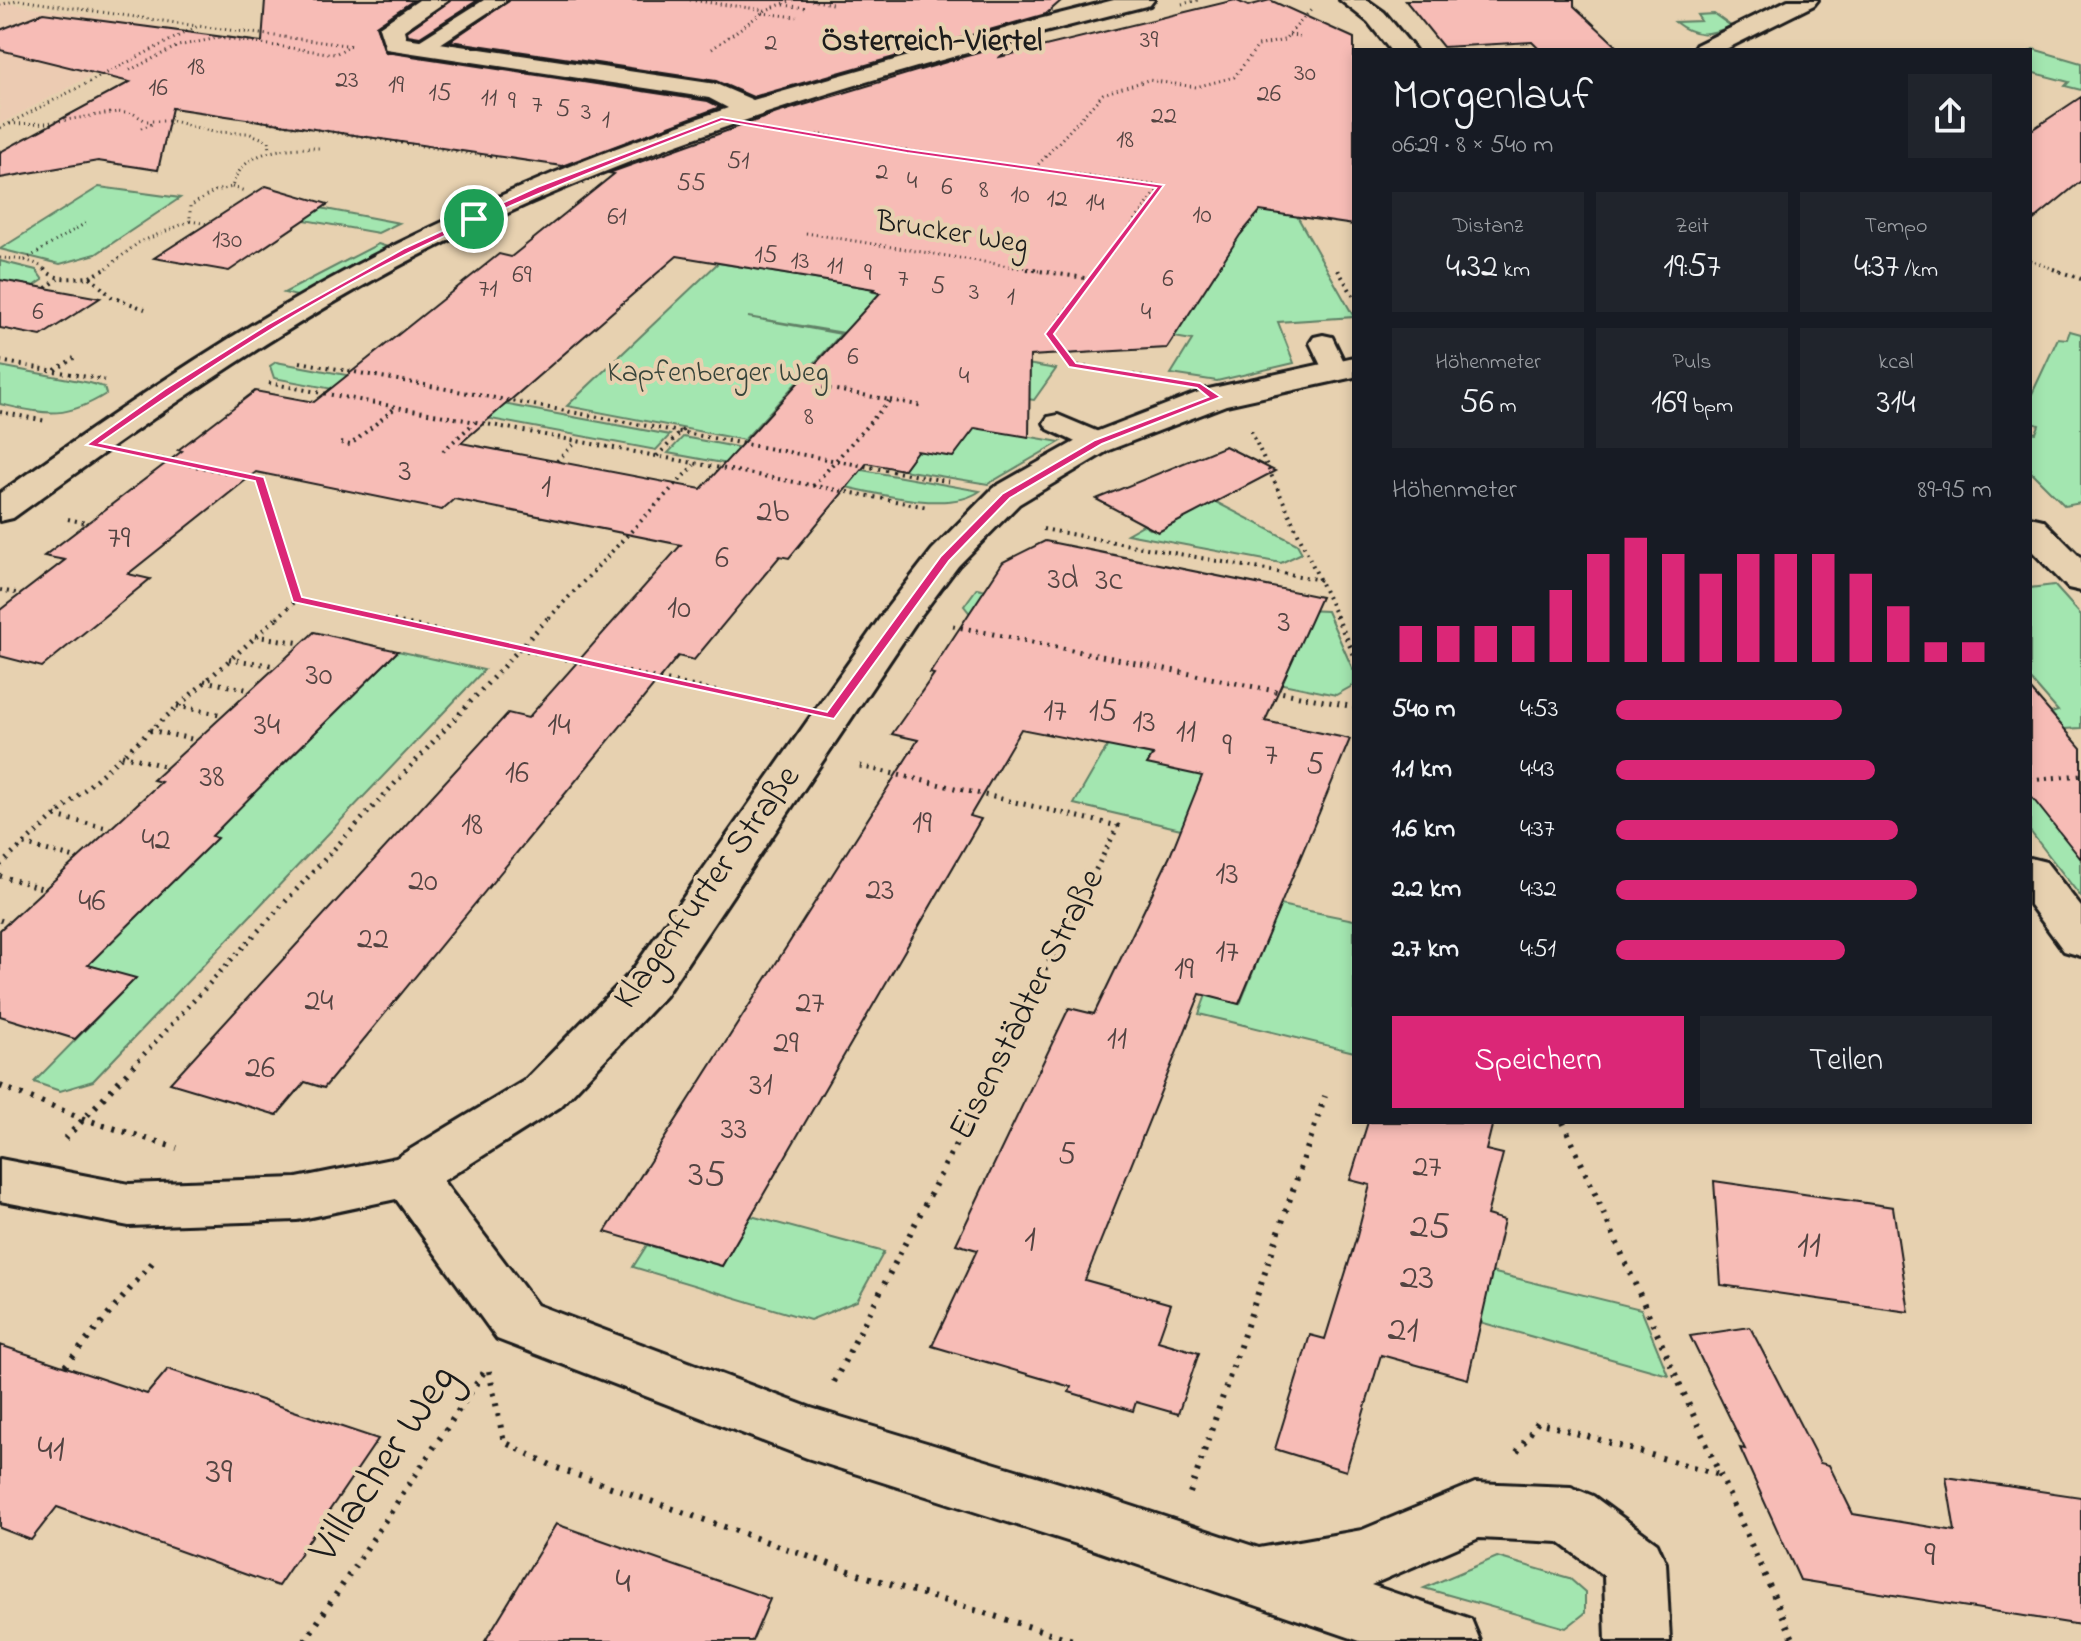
<!DOCTYPE html>
<html lang="de">
<head>
<meta charset="utf-8">
<style>
	:root { --surface:#171b24; --page:#20242c; --text:#f1f3f6; --muted:#9ea1a6; --accent:#db2777 }
	body { margin:0; font-family:"Indie Flower",sans-serif; background:var(--page); color:var(--text); height:100vh; display:flex; flex-direction:column; font-size:30px; white-space:nowrap }
	* { box-sizing:border-box; margin:0 }
	p { font-size:26px; color:var(--muted) }
	.icon { flex:none; width:44px; height:44px; fill:none; stroke:currentColor; stroke-width:2; stroke-linecap:round; stroke-linejoin:round }
	.map { position:relative; flex:1; overflow:hidden }
	.details { position:absolute; left:1352px; top:48px; width:680px; height:1076px; display:flex; flex-direction:column; background:var(--surface); border-radius:0px; box-shadow:0 4px 12px #0003 }
	.details>* { flex:none }
	.pin { position:absolute; display:grid; place-items:center; width:68px; height:68px; color:#fff; margin:-34px; border:4px solid #fff; border-radius:50%; box-shadow:0 2px 8px #0007 }
	.round { display:grid; place-items:center; flex:none; width:84px; height:84px; border-radius:0px; background:var(--page) }
	.overview { display:flex; align-items:center; justify-content:space-between; height:136px; padding:0 40px }
	h1 { font-size:44px; font-weight:600; line-height:60px }
	.figures { display:grid; grid-template-columns:repeat(3,1fr); gap:12px; height:136px; padding:8px 40px }
	.figures div { display:grid; align-content:center; border-radius:0px; background:var(--page); text-align:center }
	.figures b { font-size:34px; font-weight:600 }
	.figures small { font-size:22px; font-weight:400 }
	.figures p { font-size:22px }
	.chart { height:224px; padding:16px 40px }
	.chart p { display:flex; justify-content:space-between }
	.chart svg { width:100%; height:144px; margin-top:8px; stroke:var(--accent); stroke-width:6 }
	.cta { display:flex; gap:16px; margin-top:auto; padding:16px 40px }
	.cta a { flex:1; height:92px; border-radius:0px; background:var(--accent); color:#fff; font-size:32px; font-weight:600; line-height:92px; text-align:center }
	.cta a+a { background:var(--page); color:var(--text) }
	ul { padding:0 40px; list-style:none; font-size:26px }
	li { display:grid; grid-template-columns:128px 96px 1fr; align-items:center; height:60px }
	li i { height:20px; border-radius:10px; background:var(--accent) }
	.map>svg:first-child { display:block }
	.built { fill:#eccbb2 }
	.green { fill:#a3e6b0; stroke:#608166; stroke-width:2 }
	.building { fill:#f7bcb6; stroke:#1c1c1c; stroke-width:2; fill-rule:evenodd }
	.lines { fill:none; stroke-linecap:round; stroke-linejoin:round }
	.service-casing { stroke:#1c1c1c; stroke-width:6 }
	.minor-casing { stroke:#1c1c1c; stroke-width:6 }
	.path-far3 { stroke:#1c1c1c; stroke-width:3; stroke-dasharray:1 4; stroke-linecap:butt }
	.path-far2 { stroke:#1c1c1c; stroke-width:4; stroke-dasharray:2 5; stroke-linecap:butt }
	.path-far1 { stroke:#1c1c1c; stroke-width:5; stroke-dasharray:2 6; stroke-linecap:butt }
	.path { stroke:#1c1c1c; stroke-width:6; stroke-dasharray:3 8; stroke-linecap:butt }
	.service { fill:#e7d1b0; fill-rule:evenodd }
	.minor { fill:#e7d1b0; fill-rule:evenodd }
	.route { fill:#db2777; stroke:#fff; stroke-width:2; fill-rule:evenodd }
	.labels { text-anchor:middle; dominant-baseline:central; stroke-width:8; stroke-linejoin:round; paint-order:stroke }
	.far-number-label { font-size:26px; fill:#534442 }
	.far-street-label { font-size:30px; fill:#1c1c1c; stroke:#e7d1b0 }
	.far-park-label { font-size:30px; fill:#37443a; stroke:#e7d1b0 }
	.far-neighbourhood-label { font-size:32px; font-weight:bold; fill:#1c1c1c; stroke:#e7d1b0 }
	.number-label { font-size:32px; fill:#534442 }
	.street-label { font-size:36px; fill:#1c1c1c; stroke:#e7d1b0 }
	.near-number-label { font-size:38px; fill:#534442 }
	.near-street-label { font-size:44px; fill:#1c1c1c; stroke:#e7d1b0 }
</style>
</head>
<body>
<div class="map">
<svg width="2081" height="1641" viewBox="0 0 2081 1641">
	<rect width="100%" height="100%" fill="#e7d1b0"/>
	<filter id="ink" filterUnits="userSpaceOnUse"><feTurbulence type="fractalNoise" baseFrequency=".0125" numOctaves="2"/><feDisplacementMap in="SourceGraphic" scale="16" xChannelSelector="R" yChannelSelector="G"/><feConvolveMatrix kernelMatrix="1 2 1 2 8 2 1 2 1" color-interpolation-filters="sRGB"/></filter>
	<g filter="url(#ink)">
		<polygon class="built" points="0,2 178,29 0,124"/>
		<g class="green">
			<path d="M1714 14 1731 26C1710 36 1694 37 1675 22L1701 21 1697 15Z"/>
			<polygon points="2033,49 2081,63 2081,90 2065,86 2069,82 2030,72 2030,51"/>
			<polygon points="99,187 180,198 96,254 60,264 0,249"/>
			<polygon points="310,206 399,223 378,233 293,218"/>
			<polygon points="1233,206 1297,216 1354,317 1278,322 1294,363 1217,381 1171,374 1192,340 1174,337"/>
			<polygon points="378,244 391,248 301,297 284,293"/>
			<polygon points="0,261 36,270 43,280 34,286 11,282 0,287"/>
			<polygon points="718,263 875,289 873,292 1018,315 982,356 748,317 841,334 744,440 567,406"/>
			<polygon points="2070,331 2081,334 2081,503 2065,506 2030,471 2030,432 2036,433 2039,425 2030,422 2030,398 2058,338 2067,339"/>
			<polygon points="992,358 1056,369 1034,400 1014,397"/>
			<polygon points="276,362 670,435 656,450 274,378 270,366"/>
			<path d="M0 366 90 383 104 387 106 394C64 420 46 414 0 404Z"/>
			<polygon points="975,427 1060,442 988,484 903,470 917,451 953,457"/>
			<polygon points="683,437 827,464 815,480 668,453"/>
			<path d="M834 465 980 491C945 516 861 489 819 481Z"/>
			<polygon points="1208,498 1297,544 1302,553 1281,563 1127,534 1143,525 1150,529"/>
			<polygon points="2054,585 2081,615 2081,728 2064,729 2051,713 2058,711 2030,679 2030,588"/>
			<polygon points="977,588 1027,599 1327,611 1354,672 1354,685 1336,695 976,621 964,606"/>
			<polygon points="398,651 484,670 93,1081 60,1091 34,1082 135,979 88,965 216,838 187,830 244,803"/>
			<polygon points="1108,745 1152,755 1148,763 1234,782 1211,836 1074,804"/>
			<polygon points="2030,787 2081,859 2081,897 2030,831"/>
			<polygon points="1280,905 1354,920 1354,1052 1199,1014 1206,995 1240,1004"/>
			<polygon points="751,1216 884,1252 857,1301 810,1320 633,1267 647,1245 722,1266"/>
			<polygon points="1491,1272 1641,1309 1668,1375 1480,1322"/>
			<polygon points="1497,1557 1569,1578 1585,1592 1585,1613 1566,1628 1424,1588"/>
		</g>
		<g class="building">
			<polygon points="265,0 414,0 376,26 386,52 708,101 720,107 562,166 172,108 158,170 98,161 0,178 0,152 130,82 0,50 0,30 43,13 262,42"/>
			<polygon points="451,0 478,0 420,37 408,35 407,31"/>
			<polygon points="510,0 1062,0 1046,14 753,97 716,81 450,41"/>
			<path d="M1235 0 1248 6 1270 0 1354 38V225L1260 211 1240 235 1167 348 1030 356 1029 437 975 428 953 457 917 451 903 470 867 463 789 558 780 556 694 660 678 656 324 1088 305 1082 277 1115 170 1083 508 713 528 718 681 545 454 499 442 510 256 472 128 574 150 579 42 667 0 656V610L65 560 44 556 182 451 178 450 255 391 314 402 499 254 511 257 614 174 609 173 777 113 963 57 1015 43 1000 57ZM677 256 874 289 872 291 880 293 701 489 461 443Z"/>
			<polygon points="1405,0 1574,0 1574,6 1621,50 1540,50 1532,42 1443,47"/>
			<polygon points="2081,97 2081,181 2030,223 2030,131"/>
			<polygon points="266,186 328,204 229,271 154,258"/>
			<polygon points="0,280 34,286 100,298 41,336 0,328"/>
			<polygon points="1225,446 1275,471 1158,532 1096,499"/>
			<polygon points="1045,541 1321,597 1265,721 1350,739 1239,1004 1200,994 1085,1280 1171,1304 1158,1341 1199,1353 1178,1414 1136,1402 1133,1411 1069,1392 1071,1387 932,1346 977,1250 956,1244 986,1181 1069,1008 1094,1014 1170,856 1202,776 1147,764 1153,755 1021,729 970,816 981,819 722,1266 605,1232 918,740 892,734 934,674 930,673 1003,562"/>
			<polygon points="314,632 398,651 271,776 212,836 217,838 88,965 136,978 75,1039 0,1016 0,930 161,782 153,780"/>
			<polygon points="2030,689 2081,748 2081,859 2030,795"/>
			<polygon points="1368,1122 1493,1122 1486,1150 1503,1154 1487,1215 1504,1220 1468,1379 1381,1355 1346,1471 1275,1449 1310,1335 1325,1339 1357,1236 1370,1185 1350,1180"/>
			<polygon points="1714,1181 1893,1207 1909,1312 1721,1285"/>
			<polygon points="1750,1327 1820,1463 1829,1465 1853,1514 1955,1531 1946,1477 2081,1497 2081,1625 1800,1580 1740,1448 1745,1449 1690,1336"/>
			<polygon points="0,1345 147,1394 168,1369 378,1439 278,1586 57,1507 31,1540 0,1528"/>
			<polygon points="556,1524 770,1599 752,1641 485,1641"/>
		</g>
		<g class="lines">
			<defs>
				<g id="service">
					<polygon points="484,0 507,0 428,52 414,52 411,48 414,44"/>
					<polygon points="1323,335 1332,337 1348,370 1344,376 1326,376 1310,343 1314,337"/>
					<polygon points="1058,415 1108,436 1112,442 1108,448 1098,450 1088,448 1048,429 1044,423 1048,417"/>
				</g>
				<g id="minor">
					<path d="M419 0H448L404 30 406 38 716 84 753 100 1039 19 1114 0H1154L1150 5C899 68 648 138 416 257 274 331 143 424 13 518L0 521V493C127 403 257 314 397 244 504 191 615 146 728 108L709 98 665 91 386 49 379 27Z"/>
					<polygon points="1340,0 1367,0 1384,12 1415,50 1390,50 1368,22"/>
					<polygon points="1788,0 1818,0 1814,5 1724,50 1693,50 1696,45"/>
					<polygon points="1354,357 1354,377 1226,405 1109,450 1019,504 958,566 916,622 665,996 560,1107 443,1181 537,1305 811,1408 1089,1492 1259,1548 1362,1530 1475,1483 1571,1487 1593,1496 1657,1543 1666,1563 1670,1641 1606,1641 1604,1576 1559,1542 1479,1538 1371,1585 1471,1619 1480,1641 1360,1641 1089,1548 807,1458 497,1339 396,1199 297,1220 129,1226 0,1201 0,1159 129,1184 297,1178 396,1158 524,1081 631,972 887,608 932,550 993,488 1085,436 1204,390"/>
					<polygon points="2030,517 2043,520 2081,558 2081,591 2068,588 2030,549"/>
					<polygon points="2030,858 2046,862 2081,907 2081,956 2064,951 2030,905"/>
				</g>
			</defs>
			<use href="#service" class="service-casing"/>
			<use href="#minor" class="minor-casing"/>
			<g class="path-far3">
				<polyline points="19,0 197,26"/>
				<polyline points="690,0 765,10"/>
				<polyline points="811,0 832,4"/>
				<polyline points="1182,4 1198,0"/>
				<polyline points="0,5 17,0"/>
				<polyline points="784,5 807,8"/>
				<polyline points="762,13 797,17"/>
				<polyline points="1289,35 1301,36"/>
				<polyline points="712,49 766,10 793,0"/>
				<polyline points="130,70 178,46 218,38 335,54 348,47"/>
				<polyline points="248,119 499,158"/>
				<polyline points="10,124 46,123 118,112 134,114 146,121 173,121 213,132 248,133 269,141 270,151"/>
				<polyline points="0,128 198,26 353,46"/>
				<polyline points="141,128 155,123"/>
				<polyline points="817,134 907,151 1161,186 1097,271"/>
				<polyline points="0,151 4,152"/>
				<polyline points="1035,168 1103,94 1148,80 1196,87 1234,77 1258,46 1284,40 1311,10"/>
				<polyline points="232,187 245,191"/>
				<polyline points="190,221 208,224"/>
				<polyline points="806,233 1039,271"/>
				<path d="M0 258C16 259 35 259 46 271"/>
				<polyline points="25,260 89,221"/>
				<polyline points="2030,260 2059,271"/>
				<path d="M103 271 138 243 190 221V206L215 191 232 187C243 147 288 148 322 148"/>
			</g>
			<g class="path-far2">
				<path d="M44 269C56 282 73 278 90 277L112 297 145 309"/>
				<polyline points="1027,269 1091,279"/>
				<polyline points="1098,269 1049,334 1072,365 1145,377"/>
				<polyline points="2053,269 2081,279"/>
				<polyline points="1338,270 1354,297"/>
				<polyline points="90,277 106,269"/>
				<polyline points="46,288 58,279"/>
				<polyline points="0,361 104,380"/>
				<polyline points="300,362 951,482"/>
				<polyline points="55,370 74,358"/>
				<polyline points="269,383 927,507"/>
				<polyline points="890,400 923,406"/>
				<polyline points="0,412 46,421"/>
				<polyline points="1251,431 1337,618"/>
				<polyline points="341,443 350,445 395,408"/>
				<polyline points="443,451 475,422"/>
				<polyline points="657,456 685,428"/>
				<polyline points="155,458 260,479 297,600 379,618"/>
				<polyline points="557,461 576,442"/>
				<polyline points="813,486 890,400 820,387"/>
				<polyline points="68,519 86,523"/>
				<polyline points="1043,529 1321,580"/>
				<polyline points="0,590 21,594"/>
				<polyline points="277,618 297,600"/>
				<polyline points="549,618 694,465"/>
			</g>
			<g class="path-far1">
				<polyline points="370,616 778,705"/>
				<polyline points="1336,616 1354,654"/>
				<polyline points="953,626 1354,707"/>
				<polyline points="255,636 301,643"/>
				<polyline points="229,659 276,666"/>
				<polyline points="204,681 250,690"/>
				<polyline points="177,706 223,715"/>
				<polyline points="150,730 196,740"/>
				<polyline points="122,755 168,767"/>
				<polyline points="860,766 1118,826 996,1066"/>
				<polyline points="2030,780 2081,775"/>
				<polyline points="55,816 111,829"/>
				<polyline points="24,844 78,859"/>
				<polyline points="0,865 279,616"/>
				<polyline points="0,876 45,889"/>
				<polyline points="0,920 9,923"/>
				<polyline points="133,1066 550,616"/>
			</g>
			<g class="path">
				<polyline points="0,1086 84,1119 177,1148"/>
				<polyline points="1563,1122 1794,1641"/>
				<polyline points="65,1139 135,1064"/>
				<polyline points="65,1366 157,1257"/>
				<polyline points="489,1371 504,1442 557,1468 864,1576 1076,1641"/>
				<polyline points="834,1382 997,1064"/>
				<polyline points="1517,1452 1538,1422 1720,1475"/>
				<polyline points="1190,1493 1325,1096"/>
				<polyline points="305,1641 486,1369"/>
			</g>
			<use href="#service" class="service"/>
			<use href="#minor" class="minor"/>
		</g>
	</g>
	<path class="route" d="M721 117 907 149 1164 185 1054 334 1076 363 1200 383 1221 397 1102 444 1010 498 949 561 834 719 293 602 255 481 86 445 165 389 267 325 405 248 537 187ZM722 121 907 153 1156 188 1045 334 1069 367 1197 388 1208 397 1095 440 1002 494 941 556 827 712 302 597 264 477 100 443C200 373 304 304 415 250 515 201 618 161 722 121Z"/>
	<g class="labels">
		<g class="far-number-label">
			<text x="1149" y="41">39</text>
			<text x="771" y="44">2</text>
			<text x="196" y="68">18</text>
			<text x="1305" y="74">30</text>
			<text x="347" y="81">23</text>
			<text x="396" y="86">19</text>
			<text x="158" y="89">16</text>
			<text x="440" y="94">15</text>
			<text x="1269" y="95">26</text>
			<text x="489" y="99">11</text>
			<text x="512" y="102">9</text>
			<text x="537" y="106">7</text>
			<text x="563" y="110">5</text>
			<text x="586" y="113">3</text>
			<text x="1164" y="117">22</text>
			<text x="606" y="121">1</text>
			<text x="1125" y="141">18</text>
			<text x="738" y="162">51</text>
			<text x="882" y="173">2</text>
			<text x="912" y="182">4</text>
			<text x="691" y="184">55</text>
			<text x="947" y="188">6</text>
			<text x="984" y="191">8</text>
			<text x="1020" y="196">10</text>
			<text x="1057" y="200">12</text>
			<text x="1095" y="204">14</text>
			<text x="1202" y="216">10</text>
			<text x="617" y="218">61</text>
			<text x="227" y="241">130</text>
			<text x="766" y="256">15</text>
			<text x="800" y="262">13</text>
			<text x="835" y="267">11</text>
			<text x="868" y="274">9</text>
			<text x="522" y="276">69</text>
			<text x="903" y="280">7</text>
			<text x="1168" y="280">6</text>
			<text x="938" y="287">5</text>
			<text x="488" y="290">71</text>
			<text x="974" y="293">3</text>
			<text x="1011" y="298">1</text>
			<text x="38" y="313">6</text>
			<text x="1146" y="313">4</text>
			<text x="853" y="358">6</text>
			<text x="964" y="377">4</text>
			<text x="809" y="418">8</text>
		</g>
		<g class="far-street-label">
			<text transform="translate(952 234) rotate(9)">Brucker Weg</text>
		</g>
		<g class="far-park-label">
			<text x="718" y="374">Kapfenberger Weg</text>
		</g>
		<g class="far-neighbourhood-label">
			<text x="932" y="42">Österreich-Viertel</text>
		</g>
		<g class="number-label">
			<text x="405" y="472">3</text>
			<text x="546" y="488">1</text>
			<text x="773" y="513">2b</text>
			<text x="119" y="539">79</text>
			<text x="722" y="559">6</text>
			<text x="1063" y="580">3d</text>
			<text x="1109" y="581">3c</text>
			<text x="679" y="609">10</text>
			<text x="1284" y="623">3</text>
			<text x="319" y="676">30</text>
			<text x="1055" y="712">17</text>
			<text x="1103" y="712">15</text>
			<text x="1144" y="723">13</text>
			<text x="267" y="726">34</text>
			<text x="559" y="726">14</text>
			<text x="1186" y="733">11</text>
			<text x="1227" y="746">9</text>
			<text x="1271" y="756">7</text>
			<text x="1315" y="765">5</text>
			<text x="517" y="774">16</text>
			<text x="212" y="778">38</text>
			<text x="922" y="824">19</text>
			<text x="472" y="826">18</text>
			<text x="156" y="841">42</text>
			<text x="1227" y="875">13</text>
			<text x="423" y="882">20</text>
			<text x="880" y="891">23</text>
			<text x="92" y="902">46</text>
			<text x="373" y="940">22</text>
			<text x="1227" y="953">17</text>
			<text x="1184" y="970">19</text>
			<text x="319" y="1002">24</text>
			<text x="810" y="1004">27</text>
			<text x="1117" y="1040">11</text>
			<text x="786" y="1044">29</text>
			<text x="260" y="1069">26</text>
			<text x="761" y="1086">31</text>
			<text x="734" y="1130">33</text>
			<text x="1067" y="1155">5</text>
			<text x="1427" y="1168">27</text>
		</g>
		<g class="street-label">
			<text transform="translate(708 888) rotate(-54)">Klagenfurter Straße</text>
			<text transform="translate(1028 1005) rotate(-63)">Eisenstädter Straße</text>
		</g>
		<g class="near-number-label">
			<text x="707" y="1176">35</text>
			<text x="1430" y="1228">25</text>
			<text x="1030" y="1240">1</text>
			<text x="1809" y="1246">11</text>
			<text x="1417" y="1279">23</text>
			<text x="1403" y="1331">21</text>
			<text x="51" y="1450">41</text>
			<text x="219" y="1473">39</text>
			<text x="1930" y="1556">9</text>
			<text x="623" y="1583">4</text>
		</g>
		<g class="near-street-label">
			<text transform="translate(384 1464) rotate(-56)">Villacher Weg</text>
		</g>
	</g>
</svg>
<div class="pin" style="left:474px;top:219px;background:#1e9e55"><svg class="icon" aria-label="arrive" viewBox="0 0 24 24"><path d="M6 21V4h12l-3 4 3 4H6"/></svg></div>
<section class="details">
<div class="overview"><div><h1>Morgenlauf</h1><p>06:29 · 8 × 540 m</p></div><a class="round"><svg class="icon" aria-label="share" viewBox="0 0 24 24"><path d="M12 15V3M7 8l5-5 5 5M5 13v7h14v-7"/></svg></a></div>
<div class="figures">
<div><p>Distanz</p><b>4.32<small> km</small></b></div>
<div><p>Zeit</p><b>19:57</b></div>
<div><p>Tempo</p><b>4:37<small> /km</small></b></div>
</div>
<div class="figures">
<div><p>Höhenmeter</p><b>56<small> m</small></b></div>
<div><p>Puls</p><b>169<small> bpm</small></b></div>
<div><p>kcal</p><b>314</b></div>
</div>
<div class="chart"><p><span>Höhenmeter</span>89–95 m</p>
<svg viewBox="0 0 160 44" preserveAspectRatio="none"><path d="M5 44V33M15 44V33M25 44V33M35 44V33M45 44V22M55 44V11M65 44V6M75 44V11M85 44V17M95 44V11M105 44V11M115 44V11M125 44V17M135 44V27M145 44V38M155 44V38"/></svg>
</div>
<ul>
<li><b>540 m</b>4:53<i style="width:60%"></i></li>
<li><b>1.1 km</b>4:43<i style="width:69%"></i></li>
<li><b>1.6 km</b>4:37<i style="width:75%"></i></li>
<li><b>2.2 km</b>4:32<i style="width:80%"></i></li>
<li><b>2.7 km</b>4:51<i style="width:61%"></i></li>
</ul>
<div class="cta"><a>Speichern</a><a>Teilen</a></div>
</section>
</div>
</body>
</html>
